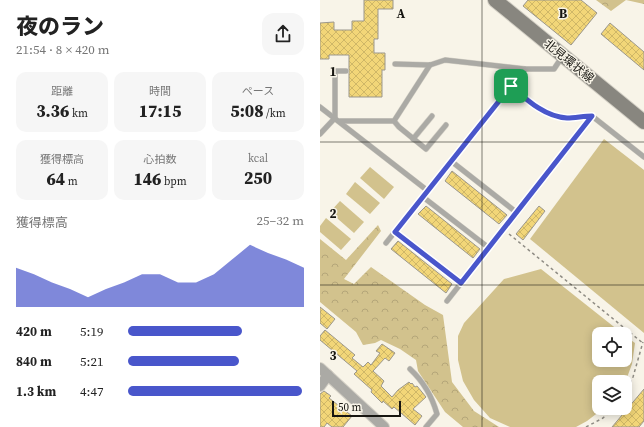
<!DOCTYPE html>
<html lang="ja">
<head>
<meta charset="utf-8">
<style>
	:root { --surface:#fff; --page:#f6f6f6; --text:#222; --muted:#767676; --accent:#4956cb }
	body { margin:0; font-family:"Source Serif 4","Noto Sans JP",serif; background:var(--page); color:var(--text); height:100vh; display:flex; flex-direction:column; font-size:15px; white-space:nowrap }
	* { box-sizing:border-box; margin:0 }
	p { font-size:13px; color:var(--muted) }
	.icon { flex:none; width:22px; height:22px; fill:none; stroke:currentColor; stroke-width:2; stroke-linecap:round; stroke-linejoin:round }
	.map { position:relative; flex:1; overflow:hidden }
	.drawer { display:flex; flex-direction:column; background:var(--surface); width:320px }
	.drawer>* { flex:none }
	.tools { position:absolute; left:272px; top:327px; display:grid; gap:8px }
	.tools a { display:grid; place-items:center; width:40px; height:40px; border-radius:8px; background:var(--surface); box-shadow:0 2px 10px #0003; font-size:20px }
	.scale { position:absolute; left:12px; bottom:10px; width:69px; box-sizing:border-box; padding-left:4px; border:2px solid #171611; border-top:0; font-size:11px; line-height:14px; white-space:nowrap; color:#171611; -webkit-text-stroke:3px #f8f4e8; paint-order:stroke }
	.pin { position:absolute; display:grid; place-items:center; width:34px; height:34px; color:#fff; margin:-17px; border-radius:8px; box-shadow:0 2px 6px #0006 }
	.round { display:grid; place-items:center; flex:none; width:42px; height:42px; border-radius:12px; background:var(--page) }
	.summary { display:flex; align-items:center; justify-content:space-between; height:68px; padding:0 16px }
	h1 { font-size:22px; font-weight:800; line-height:30px }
	.stats { display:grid; grid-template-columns:repeat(3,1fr); gap:6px; height:68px; padding:4px 16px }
	.stats div { display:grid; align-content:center; border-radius:10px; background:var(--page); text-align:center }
	.stats b { font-size:17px; font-weight:800 }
	.stats small { font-size:11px; font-weight:400 }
	.stats p { font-size:11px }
	.chart { height:112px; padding:8px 16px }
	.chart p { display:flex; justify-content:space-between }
	.chart svg { width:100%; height:72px; margin-top:4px; fill:var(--accent); opacity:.7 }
	ul { padding:0 16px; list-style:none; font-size:13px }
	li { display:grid; grid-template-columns:64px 48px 1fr; align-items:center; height:30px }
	li i { height:10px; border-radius:5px; background:var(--accent) }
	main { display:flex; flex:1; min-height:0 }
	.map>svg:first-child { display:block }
	.forest { fill:url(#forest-crowns) }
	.pitch { fill:#d2c28d }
	.building { fill:url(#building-cross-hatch); stroke:#9b978c }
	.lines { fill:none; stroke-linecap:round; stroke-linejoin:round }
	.service-casing { stroke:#d4d0c6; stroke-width:6 }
	.minor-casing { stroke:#d4d0c6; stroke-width:12 }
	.secondary-casing { stroke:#d4d0c6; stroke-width:16 }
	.path { stroke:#8f8c84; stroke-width:1.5; stroke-dasharray:3 3; stroke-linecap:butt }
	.service { stroke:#abaaa5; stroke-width:5 }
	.minor { stroke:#abaaa5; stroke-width:10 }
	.secondary { stroke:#88867f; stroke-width:14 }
	.route-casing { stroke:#fff; stroke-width:8 }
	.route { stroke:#4956cb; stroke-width:5 }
	.grid { fill:none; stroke:#171611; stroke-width:1; stroke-opacity:0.55 }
	.labels { text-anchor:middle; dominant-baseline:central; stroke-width:3; stroke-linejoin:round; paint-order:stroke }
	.street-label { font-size:12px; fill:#171611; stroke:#f8f4e8 }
	.grid-label { font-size:13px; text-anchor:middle; font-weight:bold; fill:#171611; stroke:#f8f4e8; stroke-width:3; stroke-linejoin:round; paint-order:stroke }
</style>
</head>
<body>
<main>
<section class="drawer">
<div class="summary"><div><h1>夜のラン</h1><p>21:54 · 8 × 420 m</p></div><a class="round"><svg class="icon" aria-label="share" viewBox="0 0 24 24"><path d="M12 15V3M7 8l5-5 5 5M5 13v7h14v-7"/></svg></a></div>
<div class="stats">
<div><p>距離</p><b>3.36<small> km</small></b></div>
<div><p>時間</p><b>17:15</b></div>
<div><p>ペース</p><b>5:08<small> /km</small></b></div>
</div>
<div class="stats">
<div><p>獲得標高</p><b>64<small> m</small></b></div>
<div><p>心拍数</p><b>146<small> bpm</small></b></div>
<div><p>kcal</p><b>250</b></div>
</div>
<div class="chart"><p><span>獲得標高</span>25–32 m</p>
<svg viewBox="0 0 160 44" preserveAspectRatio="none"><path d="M0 44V20L10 24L20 29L30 33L40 38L50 33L60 29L70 24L80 24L90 29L100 29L110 24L120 15L130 6L140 11L150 15L160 20V44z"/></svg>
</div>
<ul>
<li><b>420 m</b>5:19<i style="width:65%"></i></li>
<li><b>840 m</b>5:21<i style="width:63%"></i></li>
<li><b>1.3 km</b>4:47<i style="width:99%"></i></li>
</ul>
</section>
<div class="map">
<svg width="324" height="427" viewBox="0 0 324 427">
	<defs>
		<pattern id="forest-crowns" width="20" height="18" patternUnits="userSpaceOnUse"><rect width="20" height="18" fill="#d2c28d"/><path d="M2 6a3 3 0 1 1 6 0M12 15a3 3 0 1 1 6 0" fill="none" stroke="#b4a679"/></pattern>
		<pattern id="building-cross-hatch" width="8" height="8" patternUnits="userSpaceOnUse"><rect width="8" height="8" fill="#f2d678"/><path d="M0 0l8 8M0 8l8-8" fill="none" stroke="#cfb767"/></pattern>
	</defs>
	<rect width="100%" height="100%" fill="#f8f4e8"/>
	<g class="forest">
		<polygon points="276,0 324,0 324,4 306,0 291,11"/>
		<polygon points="58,225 61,231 24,279 34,284 51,267 105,305 123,315 132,382 154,411 179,427 143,427 125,412 98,371 96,360 80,349 61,340 55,343 43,345 36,332 0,302 0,239 26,260"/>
	</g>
	<g class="pitch">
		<polygon points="284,139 324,170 324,333 210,239"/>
		<polygon points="50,167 74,187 64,199 40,178"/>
		<polygon points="35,182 60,203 50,214 26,194"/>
		<polygon points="20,201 44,222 34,233 10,212"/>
		<polygon points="6,218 31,239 21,250 0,232 0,226"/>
		<polygon points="221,269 303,334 279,334 279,360 305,360 305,336 315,343 312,364 305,383 279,382 279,408 284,408 267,421 256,427 190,427 170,418 154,400 143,381 138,360 138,336 144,323 184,279"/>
	</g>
	<g class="building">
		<polygon points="44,0 73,0 73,9 58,9 58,39 54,39 54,53 65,53 65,70 62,70 62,97 29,97 29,55 9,55 9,59 0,59 0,23 14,22 14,30 32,30 32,21 44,21"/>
		<polygon points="208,0 261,0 277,13 251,45 203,6"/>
		<polygon points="290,23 324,52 324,70 281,34"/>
		<polygon points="132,171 187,215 179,224 125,181"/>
		<polygon points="106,206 160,249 153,258 98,214"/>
		<polygon points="219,206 225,211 203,240 196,234"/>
		<polygon points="78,241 132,284 126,293 71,249"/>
		<polygon points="0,307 15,319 7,329 0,323"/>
		<polygon points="5,330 35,355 32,358 43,367 48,362 51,365 60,353 56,351 62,344 75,353 69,361 65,358 53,371 64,381 61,386 72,397 78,390 89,382 91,384 92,383 95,387 97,386 106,397 93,409 102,416 95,425 74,407 72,409 63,401 62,403 51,392 52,390 34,374 37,371 0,340 0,336"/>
		<polygon points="324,389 324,421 319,427 292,427"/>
		<polygon points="4,391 11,396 9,398 32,416 23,427 12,427 7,423 4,427 0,427 0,394"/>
	</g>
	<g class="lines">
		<defs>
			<g id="service">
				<polyline points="75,64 110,65 125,60 205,69"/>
				<path d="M191 86C207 100 225 117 247 118 255 118 264 116 272 116L324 157"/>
				<polyline points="0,107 108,191"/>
				<polyline points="20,121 74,121 110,65"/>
				<polyline points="74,121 79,127 106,149 126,125"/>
				<polyline points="0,134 15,118 15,71 26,71"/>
				<polyline points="93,139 112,116"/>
				<polyline points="131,161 196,212"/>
				<polyline points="103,197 169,248"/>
				<polyline points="75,232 141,283"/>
				<polyline points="66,243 205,69 234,69 242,57"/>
				<polyline points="127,301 272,116"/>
				<path d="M90 369C104 382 112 396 117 414L106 427"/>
			</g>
			<g id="minor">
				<polyline points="0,368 64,427"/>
				<polyline points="0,386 8,375"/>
			</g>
			<polyline id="secondary" points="175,0 324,122"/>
		</defs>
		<use href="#service" class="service-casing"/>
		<use href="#minor" class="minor-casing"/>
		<use href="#secondary" class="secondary-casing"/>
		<g class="path">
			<polyline points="189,234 324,344"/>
			<polyline points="305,394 313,377 323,342"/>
			<polyline points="266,427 283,418 294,408"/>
		</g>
		<use href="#service" class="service"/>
		<use href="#minor" class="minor"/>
		<use href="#secondary" class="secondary"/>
	</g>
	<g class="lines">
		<defs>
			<path id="route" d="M191 86C207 100 225 117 247 118 255 118 264 116 272 116L141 283 75 232Z"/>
		</defs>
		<use href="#route" class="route-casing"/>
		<use href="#route" class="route"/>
	</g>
	<path class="grid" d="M162 0V427M0 142H324M0 285H324"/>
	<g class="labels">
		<g class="street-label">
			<text transform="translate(249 61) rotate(39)">北見環状線</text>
		</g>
	</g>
	<g class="grid-label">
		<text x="81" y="18">A</text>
		<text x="243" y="18">B</text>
		<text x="13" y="76">1</text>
		<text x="13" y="218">2</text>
		<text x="13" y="360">3</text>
	</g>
</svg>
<div class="tools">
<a><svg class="icon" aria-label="locate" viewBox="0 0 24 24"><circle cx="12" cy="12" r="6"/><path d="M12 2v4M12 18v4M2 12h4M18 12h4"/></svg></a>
<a><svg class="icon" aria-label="layers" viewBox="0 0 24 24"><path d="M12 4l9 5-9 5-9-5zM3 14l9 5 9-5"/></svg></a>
</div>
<div class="scale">50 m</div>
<div class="pin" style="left:191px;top:86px;background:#1e9e55"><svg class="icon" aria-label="arrive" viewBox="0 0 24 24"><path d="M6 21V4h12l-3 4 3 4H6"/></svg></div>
</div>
</main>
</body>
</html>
